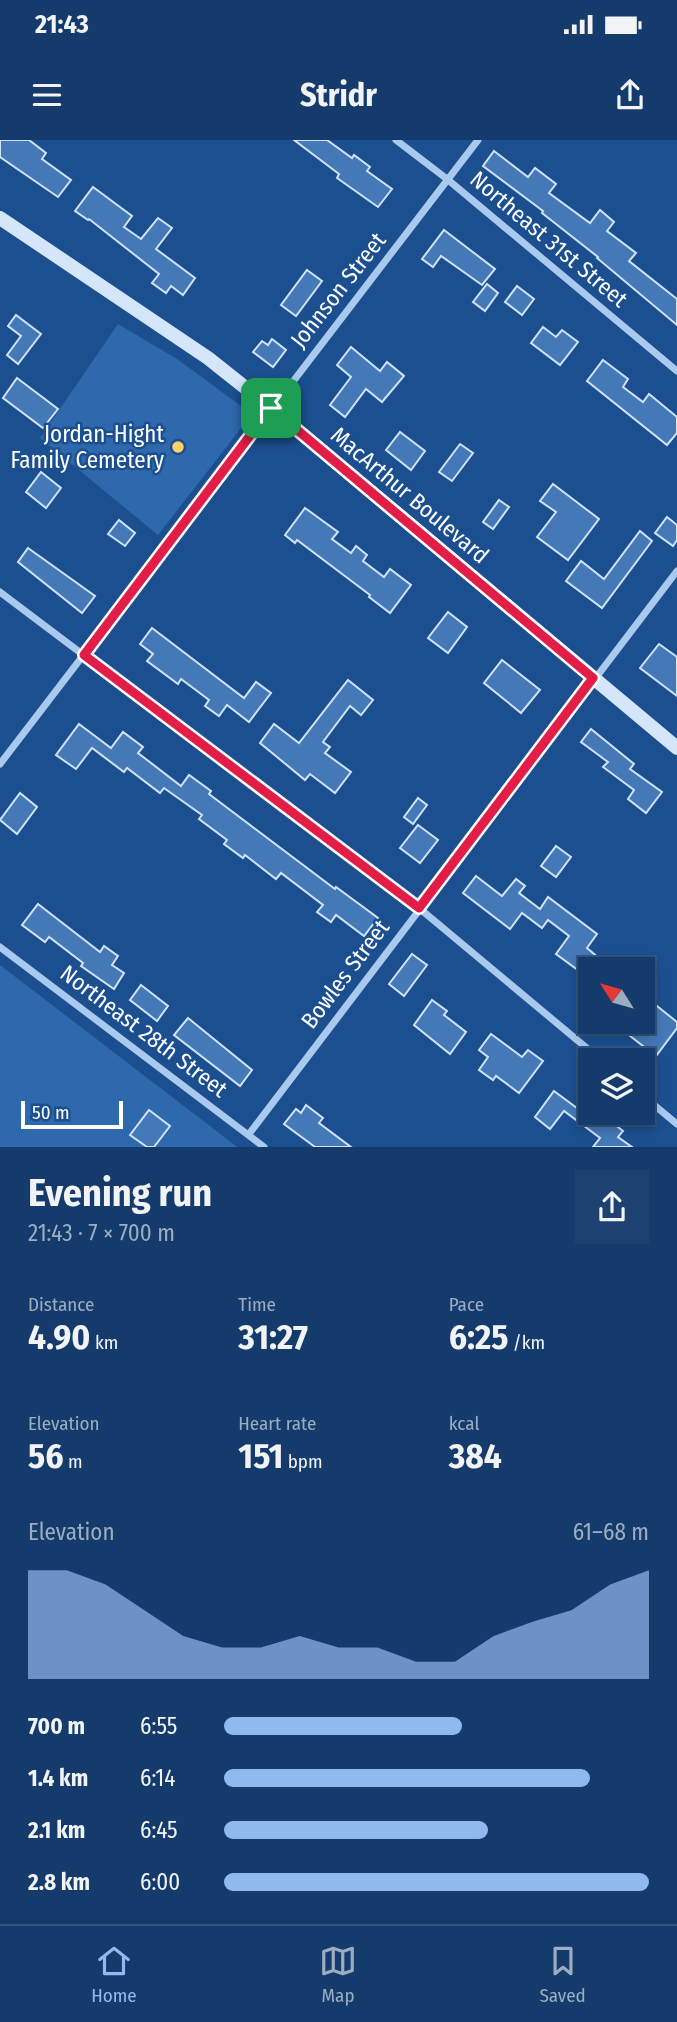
<!DOCTYPE html>
<html lang="en">
<head>
<meta charset="utf-8">
<style>
	:root { --surface:#143b6b; --page:#1d4271; --text:#f1f3f6; --muted:#9dadc1; --line:#33557e; --accent:#90b9f0 }
	body { margin:0; font-family:"Fira Sans Condensed",sans-serif; background:var(--page); color:var(--text); height:100vh; display:flex; flex-direction:column; font-size:26px; white-space:nowrap }
	* { box-sizing:border-box; margin:0 }
	p { font-size:23px; color:var(--muted) }
	.icon { flex:none; width:38px; height:38px; fill:none; stroke:currentColor; stroke-width:2; stroke-linecap:round; stroke-linejoin:round }
	.map { position:relative; height:1007px; overflow:hidden }
	.drawer { display:flex; flex-direction:column; background:var(--surface); flex:1 }
	.drawer>* { flex:none }
	.needle { width:46px; rotate:307deg }
	.controls { position:absolute; left:578px; top:817px; display:grid; gap:14px }
	.controls a { display:grid; place-items:center; width:77px; height:77px; border-radius:0px; background:var(--surface); box-shadow:0 4px 10px #0003,0 0 0 2px var(--line); font-size:35px }
	.scale { position:absolute; left:21px; bottom:18px; width:102px; box-sizing:border-box; padding-left:7px; border:4px solid #fff; border-top:0; font-size:19px; line-height:24px; white-space:nowrap; color:#fff; -webkit-text-stroke:5px #1b4f8f; paint-order:stroke }
	.pin { position:absolute; display:grid; place-items:center; width:60px; height:60px; color:#fff; margin:-30px; border-radius:14px; box-shadow:0 4px 10px #0006 }
	.round { display:grid; place-items:center; flex:none; width:74px; height:74px; border-radius:0px; background:var(--page) }
	.headline { display:flex; align-items:center; justify-content:space-between; height:119px; padding:0 28px }
	h1 { font-size:38px; font-weight:700; line-height:52px }
	.stats { display:grid; grid-template-columns:repeat(3,1fr); gap:10px; height:119px; padding:7px 28px }
	.stats div { display:grid; align-content:center }
	.stats b { font-size:35px; font-weight:700 }
	.stats small { font-size:19px; font-weight:400 }
	.stats p { font-size:19px }
	.chart { height:196px; padding:14px 28px }
	.chart p { display:flex; justify-content:space-between }
	.chart svg { width:100%; height:126px; margin-top:7px; fill:var(--accent); opacity:.7 }
	ul { padding:0 28px; list-style:none; font-size:23px }
	li { display:grid; grid-template-columns:112px 84px 1fr; align-items:center; height:52px }
	li i { height:18px; border-radius:9px; background:var(--accent) }
	.status { display:flex; justify-content:space-between; align-items:center; height:49px; padding:0 35px; background:var(--surface); direction:ltr }
	.status svg { height:19px; fill:currentColor }
	header { display:flex; justify-content:space-between; align-items:center; height:91px; padding:0 28px; background:var(--surface); font-size:32px; font-weight:700 }
	.tabs { display:flex; justify-content:space-around; align-items:center; height:98px; border-top:2px solid var(--line); background:var(--surface); font-size:19px; color:var(--muted) }
	.tabs a { display:grid; justify-items:center; gap:4px }
	.tabs .active { color:var(--accent) }
	.map>svg:first-child { display:block }
	.green { fill:#2e69ad }
	.building { fill:#4478b7; stroke:#cfe3fa; stroke-width:2 }
	.lines { fill:none; stroke-linecap:round; stroke-linejoin:round }
	.minor { stroke:#a9c9ee; stroke-width:7 }
	.secondary { stroke:#d6e6fa; stroke-width:14 }
	.route-casing { stroke:#fff; stroke-width:14 }
	.route { stroke:#e11d48; stroke-width:9 }
	.poi-dot { fill:#ffd166; stroke:#1b4f8f; stroke-width:2.5 }
	.labels { text-anchor:middle; dominant-baseline:central; stroke-width:5; stroke-linejoin:round; paint-order:stroke }
	.street-label { font-size:23px; fill:#fff; stroke:#1b4f8f }
	.poi-label { font-size:23px; fill:#fff; stroke:#1b4f8f; text-anchor:end }
</style>
</head>
<body>
<div class="status"><b>21:43</b><svg viewBox="0 0 49 12"><path d="M0 12V9h3v3zM5 12V6h3v6zM10 12V3h3v9zM15 12V0h3v12zM26 1h20v11H26zM47 4h2v5h-2z"/></svg></div>
<header><svg class="icon" aria-label="menu" viewBox="0 0 24 24"><path d="M4 6h16M4 12h16M4 18h16"/></svg>Stridr<svg class="icon" aria-label="share" viewBox="0 0 24 24"><path d="M12 15V3M7 8l5-5 5 5M5 13v7h14v-7"/></svg></header>
<div class="map">
<svg width="677" height="1007" viewBox="0 0 677 1007">
	<rect width="100%" height="100%" fill="#1b4f8f"/>
	<g class="green">
		<polygon points="118,184 177,219 252,274 158,395 40,298"/>
		<polygon points="0,825 236,1006 238,1007 0,1007"/>
	</g>
	<g class="building">
		<polygon points="0,0 29,0 46,13 42,19 71,40 58,57 0,17"/>
		<polygon points="294,0 327,0 352,18 354,15 370,27 367,31 392,49 378,67 337,38 339,34"/>
		<polygon points="494,11 528,37 535,28 556,44 549,53 590,83 600,70 614,82 607,91 636,113 629,121 677,159 677,185 597,118 598,117 542,73 543,71 483,26"/>
		<polygon points="93,47 132,76 124,87 141,99 158,78 172,88 156,109 195,138 183,155 171,146 166,153 152,143 159,134 89,79 88,80 75,71"/>
		<polygon points="444,90 495,129 482,145 441,116 433,127 422,119"/>
		<polygon points="307,130 322,141 296,176 281,165"/>
		<polygon points="487,144 498,153 485,171 473,162"/>
		<polygon points="517,146 534,159 522,175 505,162"/>
		<polygon points="16,175 41,194 18,224 7,215 21,196 8,186"/>
		<polygon points="543,187 556,197 562,190 578,202 560,225 531,203"/>
		<polygon points="272,199 286,210 273,227 253,212 262,201 268,205"/>
		<polygon points="351,207 380,231 387,222 404,236 382,262 366,249 345,277 330,265 351,237 337,225"/>
		<polygon points="603,220 628,239 623,247 643,262 649,254 677,277 677,293 667,305 587,241"/>
		<polygon points="17,238 58,269 43,288 3,258"/>
		<polygon points="400,292 425,311 411,330 386,310"/>
		<polygon points="460,304 473,313 452,341 439,332"/>
		<polygon points="41,332 61,348 46,368 26,352"/>
		<polygon points="553,344 599,379 568,420 537,397 556,372 540,361"/>
		<polygon points="499,360 509,367 493,389 483,382"/>
		<polygon points="305,368 338,392 332,399 351,413 356,406 367,415 363,421 384,437 390,429 411,445 390,473 369,457 370,455 297,400 295,403 285,395"/>
		<polygon points="667,377 677,385 677,400 673,406 655,393"/>
		<polygon points="119,380 135,393 125,406 108,394"/>
		<polygon points="640,391 652,401 602,468 566,441 581,421 604,439"/>
		<polygon points="28,408 95,456 82,473 18,422"/>
		<polygon points="448,472 467,487 448,513 428,498"/>
		<polygon points="152,488 244,558 256,542 271,553 249,582 227,565 219,576 205,566 209,560 181,539 178,544 147,521 153,514 140,504"/>
		<polygon points="659,504 677,517 677,556 640,528"/>
		<polygon points="502,520 540,550 521,573 484,543"/>
		<polygon points="348,540 373,560 361,575 350,566 323,602 330,607 325,613 351,632 335,653 310,634 305,640 260,603 274,584 299,603"/>
		<polygon points="79,584 111,608 123,592 143,607 138,613 181,646 189,635 211,651 209,654 335,749 336,747 378,778 364,796 336,775 331,782 317,772 323,765 281,733 276,739 245,715 243,718 224,704 227,700 199,679 202,675 164,648 160,653 127,628 124,632 92,608 76,629 56,615"/>
		<polygon points="591,589 634,624 630,629 662,652 646,673 628,659 634,650 603,627 608,622 581,602"/>
		<polygon points="20,653 37,667 17,694 0,680"/>
		<polygon points="418,658 427,665 413,684 404,677"/>
		<polygon points="418,685 438,700 420,723 400,708"/>
		<polygon points="556,706 571,717 556,737 541,726"/>
		<polygon points="476,736 502,756 516,739 525,746 519,753 540,769 548,757 597,794 587,808 613,830 590,830 590,839 556,814 569,796 548,780 542,788 522,773 510,789 463,753"/>
		<polygon points="38,764 100,812 104,806 118,816 112,825 124,833 114,849 81,826 83,823 49,797 45,802 22,785"/>
		<polygon points="412,814 427,825 404,856 389,844"/>
		<polygon points="141,845 168,866 157,881 130,860"/>
		<polygon points="432,860 447,871 444,875 466,892 450,914 414,885"/>
		<polygon points="657,866 677,882 677,888 656,916 612,882 645,882"/>
		<polygon points="188,878 252,930 240,946 174,895"/>
		<polygon points="491,894 522,917 528,910 543,921 519,953 496,936 493,940 479,930 488,917 479,910"/>
		<polygon points="554,951 581,971 590,959 590,973 608,973 605,977 623,991 618,997 632,1007 593,1007 600,998 564,971 550,989 535,977"/>
		<polygon points="306,965 323,978 319,983 351,1007 315,1007 284,984 296,969 301,973"/>
		<polygon points="149,970 170,986 154,1007 147,1007 130,995"/>
	</g>
	<g class="lines">
		<g class="minor">
			<polyline points="396,0 447,39 677,231"/>
			<polyline points="0,452 419,768 601,920"/>
			<polyline points="0,624 478,0"/>
			<polyline points="0,807 264,1007"/>
			<polyline points="642,955 677,984"/>
			<polyline points="249,994 677,431"/>
		</g>
		<polyline class="secondary" points="0,78 208,218 271,268 677,608"/>
	</g>
	<g class="lines">
		<defs>
			<polygon id="route" points="271,268 593,538 419,768 84,515"/>
		</defs>
		<use href="#route" class="route-casing"/>
		<use href="#route" class="route"/>
	</g>
	<circle class="poi-dot" cx="178" cy="307" r="7"/>
	<g class="labels">
		<g class="street-label">
			<text transform="translate(549 99) rotate(40)">Northeast 31st Street</text>
			<text transform="translate(338 150) rotate(-52)">Johnson Street</text>
			<text transform="translate(410 355) rotate(40)">MacArthur Boulevard</text>
			<text transform="translate(345 834) rotate(-53)">Bowles Street</text>
			<text transform="translate(144 891) rotate(37)">Northeast 28th Street</text>
		</g>
		<g class="poi-label">
			<text x="164" y="294">Jordan-Hight<tspan x="164" dy="26">Family Cemetery</tspan></text>
		</g>
	</g>
</svg>
<div class="controls">
<a><svg class="needle" viewBox="-14 -14 28 28"><path d="M0-13l5 13h-10z" fill="#e53935"/><path d="M0 13l5-13h-10z" fill="#9dadc1"/></svg></a>
<a><svg class="icon" aria-label="layers" viewBox="0 0 24 24"><path d="M12 4l9 5-9 5-9-5zM3 14l9 5 9-5"/></svg></a>
</div>
<div class="scale">50 m</div>
<div class="pin" style="left:271px;top:268px;background:#1e9e55"><svg class="icon" aria-label="arrive" viewBox="0 0 24 24"><path d="M6 21V4h12l-3 4 3 4H6"/></svg></div>
</div>
<section class="drawer">
<div class="headline"><div><h1>Evening run</h1><p>21:43 · 7 × 700 m</p></div><a class="round"><svg class="icon" aria-label="share" viewBox="0 0 24 24"><path d="M12 15V3M7 8l5-5 5 5M5 13v7h14v-7"/></svg></a></div>
<div class="stats">
<div><p>Distance</p><b>4.90<small> km</small></b></div>
<div><p>Time</p><b>31:27</b></div>
<div><p>Pace</p><b>6:25<small> /km</small></b></div>
</div>
<div class="stats">
<div><p>Elevation</p><b>56<small> m</small></b></div>
<div><p>Heart rate</p><b>151<small> bpm</small></b></div>
<div><p>kcal</p><b>384</b></div>
</div>
<div class="chart"><p><span>Elevation</span>61–68 m</p>
<svg viewBox="0 0 160 44" preserveAspectRatio="none"><path d="M0 44V6L10 6L20 11L30 20L40 29L50 33L60 33L70 29L80 33L90 33L100 38L110 38L120 29L130 24L140 20L150 11L160 6V44z"/></svg>
</div>
<ul>
<li><b>700 m</b>6:55<i style="width:56%"></i></li>
<li><b>1.4 km</b>6:14<i style="width:86%"></i></li>
<li><b>2.1 km</b>6:45<i style="width:62%"></i></li>
<li><b>2.8 km</b>6:00<i style="width:100%"></i></li>
</ul>
</section>
<nav class="tabs">
<a class="active"><svg class="icon" aria-label="home" viewBox="0 0 24 24"><path d="M3 11l9-7 9 7M6 9v11h12V9"/></svg>Home</a>
<a><svg class="icon" aria-label="map" viewBox="0 0 24 24"><path d="M3 6l6-2 6 2 6-2v14l-6 2-6-2-6 2zM9 4v14M15 6v14"/></svg>Map</a>
<a><svg class="icon" aria-label="saved" viewBox="0 0 24 24"><path d="M7 4h10v16l-5-4-5 4z"/></svg>Saved</a>
</nav>
</body>
</html>
